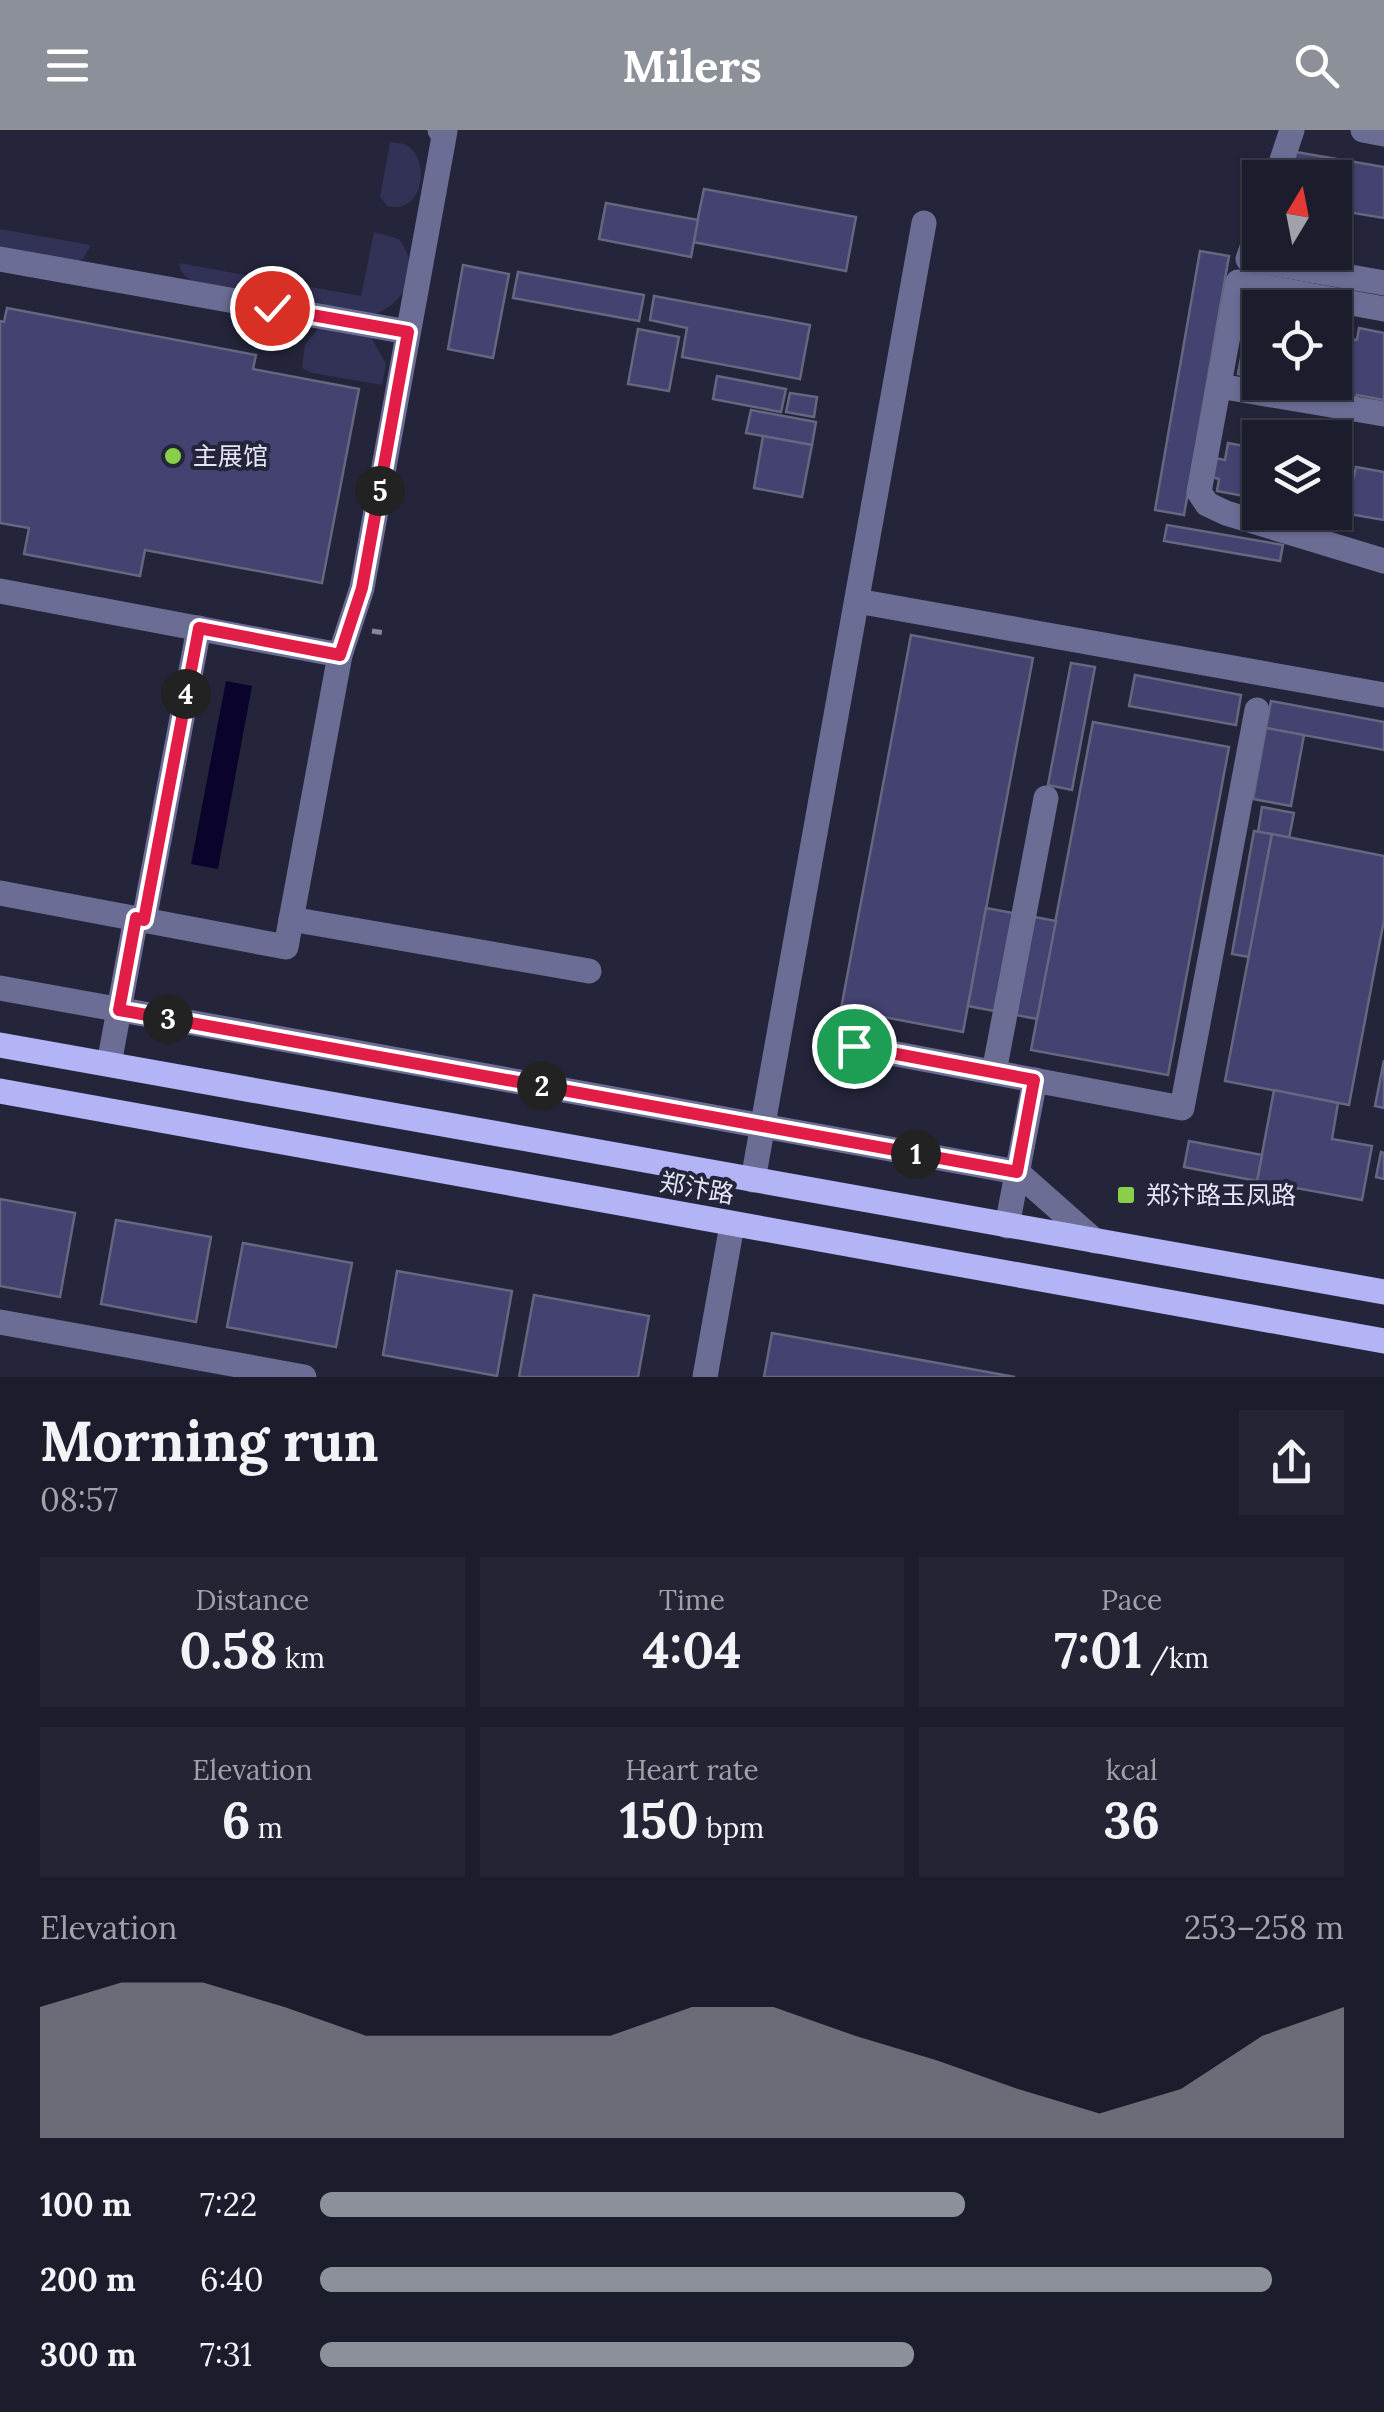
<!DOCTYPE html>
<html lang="en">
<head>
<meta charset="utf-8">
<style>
	:root { --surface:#1b1c2c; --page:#242534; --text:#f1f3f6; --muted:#a0a1a9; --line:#393a48; --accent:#8c9099 }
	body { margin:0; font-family:Lora,"Noto Sans SC",serif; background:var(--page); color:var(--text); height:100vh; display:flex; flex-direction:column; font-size:38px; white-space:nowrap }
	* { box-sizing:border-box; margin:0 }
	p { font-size:32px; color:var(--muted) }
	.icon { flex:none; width:55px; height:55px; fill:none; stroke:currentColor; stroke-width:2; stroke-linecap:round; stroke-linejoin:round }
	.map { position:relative; height:1247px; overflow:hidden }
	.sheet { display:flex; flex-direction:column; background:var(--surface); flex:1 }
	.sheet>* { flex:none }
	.needle { width:65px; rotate:10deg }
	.controls { position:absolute; left:1242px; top:30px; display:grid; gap:20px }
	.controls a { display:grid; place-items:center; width:110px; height:110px; border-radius:0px; background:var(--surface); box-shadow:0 2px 8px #0004,0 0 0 2px var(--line); font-size:50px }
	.pin { position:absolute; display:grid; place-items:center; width:85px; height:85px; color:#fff; margin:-42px; border:5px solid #fff; border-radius:50%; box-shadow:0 2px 10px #0007 }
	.km { position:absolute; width:50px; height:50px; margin:-25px; border-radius:50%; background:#222; color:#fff; font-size:28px; line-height:50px; text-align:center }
	.round { display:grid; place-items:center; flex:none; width:105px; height:105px; border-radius:0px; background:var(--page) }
	.overview { display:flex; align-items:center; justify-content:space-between; height:170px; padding:0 40px }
	h1 { font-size:55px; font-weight:700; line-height:75px }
	.stats { display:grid; grid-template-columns:repeat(3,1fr); gap:15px; height:170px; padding:10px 40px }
	.stats div { display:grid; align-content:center; border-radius:0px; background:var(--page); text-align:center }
	.stats b { font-size:50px; font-weight:700 }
	.stats small { font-size:28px; font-weight:400 }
	.stats p { font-size:28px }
	.chart { height:280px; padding:20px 40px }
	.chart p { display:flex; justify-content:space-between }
	.chart svg { width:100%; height:180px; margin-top:10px; fill:var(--accent); opacity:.7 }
	ul { padding:0 40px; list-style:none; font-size:32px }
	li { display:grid; grid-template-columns:160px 120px 1fr; align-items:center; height:75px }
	li i { height:25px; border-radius:12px; background:var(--accent) }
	header { display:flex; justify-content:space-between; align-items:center; height:130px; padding:0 40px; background:var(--accent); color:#fff; font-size:45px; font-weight:700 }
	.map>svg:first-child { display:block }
	.green { fill:#323156 }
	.water { fill:#0a032b }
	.building { fill:#434271; stroke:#65667f; stroke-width:2.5 }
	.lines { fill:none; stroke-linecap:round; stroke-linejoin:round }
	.path { stroke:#868799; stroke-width:5; stroke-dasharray:10 5; stroke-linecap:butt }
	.minor { stroke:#6b6d95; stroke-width:25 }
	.major { stroke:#b2b4f6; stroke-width:25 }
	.route-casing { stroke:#fff; stroke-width:20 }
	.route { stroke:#e11d48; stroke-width:12 }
	.poi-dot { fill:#89cf48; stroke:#24253a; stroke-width:4 }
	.labels { text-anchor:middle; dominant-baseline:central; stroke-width:8; stroke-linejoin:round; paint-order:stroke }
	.poi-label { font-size:25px; fill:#e5e6f5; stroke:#24253a; text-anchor:start }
	.street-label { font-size:25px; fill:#e5e6f5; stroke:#24253a }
</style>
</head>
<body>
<header><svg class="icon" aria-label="menu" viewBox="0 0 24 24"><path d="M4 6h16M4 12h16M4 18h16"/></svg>Milers<svg class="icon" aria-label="search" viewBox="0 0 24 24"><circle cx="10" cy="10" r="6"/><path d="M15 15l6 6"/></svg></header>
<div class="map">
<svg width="1384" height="1247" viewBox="0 0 1384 1247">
	<rect width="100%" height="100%" fill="#24253a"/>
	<g class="green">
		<path d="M390 12C392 12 405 14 406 15 431 28 425 85 387 76L380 67Z"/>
		<polygon points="0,99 91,115 83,129 72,133 0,120"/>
		<path d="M374 102 399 109C422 138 407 172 375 184L202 156C191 150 181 147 179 133L361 166Z"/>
		<polygon points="320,197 371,207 386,234 382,255 312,243 302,238 305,214"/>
	</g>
	<polygon class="water" points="226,551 252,556 218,739 191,734"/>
	<g class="building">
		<polygon points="1290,21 1384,37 1384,88 1335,80 1335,48 1285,48"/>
		<polygon points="704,59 856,87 846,141 693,112"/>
		<polygon points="606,73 698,90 691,127 599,109"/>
		<polygon points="1200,121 1229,126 1184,385 1155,380"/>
		<polygon points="463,135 509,144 493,228 448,219"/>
		<polygon points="518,142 644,165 639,191 513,168"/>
		<polygon points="654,166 810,195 800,249 682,227 687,198 650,190"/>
		<polygon points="7,178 256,225 253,239 359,259 322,453 145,420 140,446 24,424 29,398 0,393 0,191 4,192"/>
		<polygon points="1259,181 1260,181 1260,248 1238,244 1248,190 1258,192"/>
		<polygon points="1359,198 1384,203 1384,270 1357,265 1356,270 1343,268 1344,263 1317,258 1317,263 1305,261 1305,256 1286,252 1335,252 1335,206 1357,210"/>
		<polygon points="638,199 679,207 669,261 628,254"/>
		<polygon points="717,246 786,259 781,282 713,269"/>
		<polygon points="790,263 817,267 814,287 786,282"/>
		<polygon points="751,280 816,292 812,315 746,303"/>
		<polygon points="763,306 812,315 802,367 754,358"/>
		<polygon points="1228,313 1260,319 1260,369 1217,361 1219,349 1212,347 1215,328 1225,330"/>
		<polygon points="1335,333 1343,334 1341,344 1354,347 1356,337 1384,342 1384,390 1343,383 1344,375 1337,374 1335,382"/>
		<polygon points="1167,395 1283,415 1280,431 1164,411"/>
		<polygon points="911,505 1033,528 963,902 841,879"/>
		<polygon points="1071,533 1095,537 1072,660 1048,655"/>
		<polygon points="1135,545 1241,565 1236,595 1129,576"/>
		<polygon points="1271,571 1384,592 1384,620 1266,598"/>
		<polygon points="1093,592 1229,617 1168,945 1031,920"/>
		<polygon points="1266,598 1304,605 1291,676 1253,669"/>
		<polygon points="1262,677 1294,683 1289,708 1258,702"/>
		<polygon points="1254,701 1272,704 1249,827 1232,824"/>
		<polygon points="1272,704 1384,726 1384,790 1349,975 1225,951"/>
		<polygon points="986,778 1056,791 1037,889 968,876"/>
		<polygon points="1384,930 1384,978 1375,976"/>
		<polygon points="1274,960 1338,973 1332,1009 1372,1016 1362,1070 1257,1051"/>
		<polygon points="1189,1011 1262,1025 1257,1051 1184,1037"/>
		<polygon points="1381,1022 1384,1023 1384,1049 1376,1047"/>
		<polygon points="0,1069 75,1083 60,1167 0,1156"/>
		<polygon points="116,1090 211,1107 196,1192 101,1174"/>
		<polygon points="243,1113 352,1133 336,1217 227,1197"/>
		<polygon points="397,1141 512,1161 497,1246 383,1225"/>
		<polygon points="534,1165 649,1186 638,1247 519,1247"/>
		<polygon points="772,1203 1015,1247 764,1247"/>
	</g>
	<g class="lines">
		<polyline class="path" points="372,501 385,503"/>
		<g class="minor">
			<polyline points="1363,0 1384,4"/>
			<polyline points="1276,48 1292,0"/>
			<polyline points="1260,95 1248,129 1384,153"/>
			<polyline points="0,129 408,202"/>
			<polyline points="1384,179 1238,152 1199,362 1207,374 1226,383 1384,431"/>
			<polyline points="1219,256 1384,284"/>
			<polyline points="0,461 340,525 286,817 0,763"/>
			<polyline points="857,471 1384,565"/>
			<polyline points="340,525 362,458 445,1 440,0"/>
			<polyline points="291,789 589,841"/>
			<polyline points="144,790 199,498"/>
			<polyline points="0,858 1017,1042 1095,1111"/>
			<polyline points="854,916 1182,978 1257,580"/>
			<polyline points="109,934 136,788"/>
			<polyline points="994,942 1046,668"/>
			<polyline points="753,1050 924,93"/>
			<polyline points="1007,1096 1035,950"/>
			<polyline points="0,1192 304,1247"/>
			<polyline points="705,1247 732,1095"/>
		</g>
		<g class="major">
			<polyline points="0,915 1384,1162"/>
			<polyline points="0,961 1384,1211"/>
		</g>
	</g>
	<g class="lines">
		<defs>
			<polyline id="route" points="272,178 408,202 362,458 340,525 199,498 144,790 136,788 119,880 1017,1042 1034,950 854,916"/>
		</defs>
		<use href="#route" class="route-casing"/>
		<use href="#route" class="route"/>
	</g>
	<g class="poi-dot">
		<circle cx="173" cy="326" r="10"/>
		<rect x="1116" y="1055" width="20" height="20" rx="5"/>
	</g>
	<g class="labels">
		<g class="poi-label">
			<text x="193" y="326">主展馆</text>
			<text x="1146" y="1065">郑汴路玉凤路</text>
		</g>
		<g class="street-label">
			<text transform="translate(697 1058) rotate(10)">郑汴路</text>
		</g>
	</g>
</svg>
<div class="controls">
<a><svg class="needle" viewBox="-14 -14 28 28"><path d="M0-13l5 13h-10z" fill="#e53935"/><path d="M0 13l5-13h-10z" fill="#a0a1a9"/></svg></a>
<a><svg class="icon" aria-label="locate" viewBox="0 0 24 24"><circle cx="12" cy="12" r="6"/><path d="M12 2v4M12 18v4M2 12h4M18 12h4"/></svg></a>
<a><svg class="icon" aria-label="layers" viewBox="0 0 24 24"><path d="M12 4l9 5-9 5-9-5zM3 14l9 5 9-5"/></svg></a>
</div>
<div class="pin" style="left:854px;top:916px;background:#1e9e55"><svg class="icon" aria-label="arrive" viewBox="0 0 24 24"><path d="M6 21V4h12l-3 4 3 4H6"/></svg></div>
<div class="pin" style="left:272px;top:178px;background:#d93025"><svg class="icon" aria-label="check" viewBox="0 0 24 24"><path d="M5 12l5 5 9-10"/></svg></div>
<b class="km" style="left:916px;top:1024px">1</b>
<b class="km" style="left:542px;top:956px">2</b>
<b class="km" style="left:168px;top:889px">3</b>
<b class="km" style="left:186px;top:564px">4</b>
<b class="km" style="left:380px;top:361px">5</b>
</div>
<section class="sheet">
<div class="overview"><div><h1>Morning run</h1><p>08:57</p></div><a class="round"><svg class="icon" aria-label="share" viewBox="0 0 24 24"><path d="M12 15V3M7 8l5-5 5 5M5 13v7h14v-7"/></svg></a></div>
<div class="stats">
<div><p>Distance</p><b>0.58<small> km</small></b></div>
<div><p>Time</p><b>4:04</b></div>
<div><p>Pace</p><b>7:01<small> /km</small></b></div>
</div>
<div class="stats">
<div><p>Elevation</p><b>6<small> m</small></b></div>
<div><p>Heart rate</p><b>150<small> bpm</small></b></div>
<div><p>kcal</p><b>36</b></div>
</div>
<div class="chart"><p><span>Elevation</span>253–258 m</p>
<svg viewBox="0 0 160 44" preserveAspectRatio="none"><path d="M0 44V12L10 6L20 6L30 12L40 19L50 19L60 19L70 19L80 12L90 12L100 19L110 25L120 32L130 38L140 32L150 19L160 12V44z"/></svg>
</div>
<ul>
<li><b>100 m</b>7:22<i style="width:63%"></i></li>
<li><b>200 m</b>6:40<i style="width:93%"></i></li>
<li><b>300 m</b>7:31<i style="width:58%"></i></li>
</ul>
</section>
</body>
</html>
